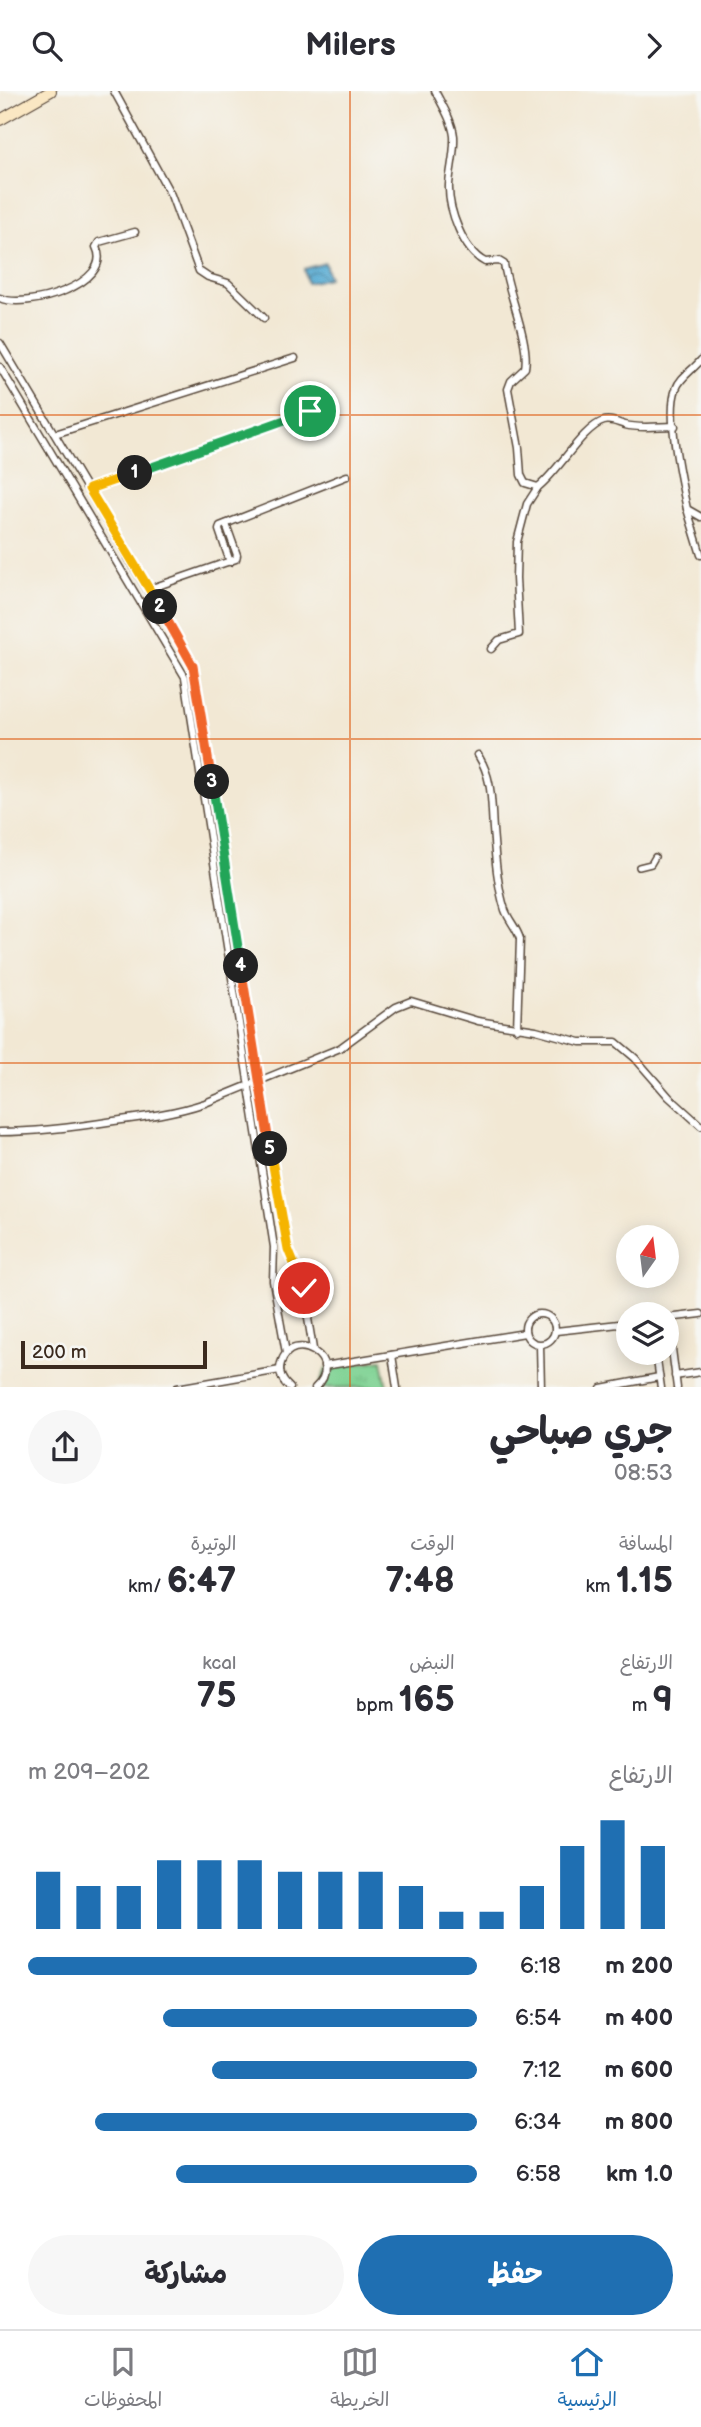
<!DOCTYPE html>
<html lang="ar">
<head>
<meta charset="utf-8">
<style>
	:root { --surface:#fff; --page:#f7f7f7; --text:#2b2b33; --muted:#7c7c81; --line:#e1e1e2; --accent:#1f6fb2 }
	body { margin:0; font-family:"Balsamiq Sans","Playpen Sans Arabic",sans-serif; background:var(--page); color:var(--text); direction:rtl; height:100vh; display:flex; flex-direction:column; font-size:26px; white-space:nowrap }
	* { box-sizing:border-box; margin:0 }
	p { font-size:23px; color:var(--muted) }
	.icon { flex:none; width:38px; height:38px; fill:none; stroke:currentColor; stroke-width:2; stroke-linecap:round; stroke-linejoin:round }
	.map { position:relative; height:1296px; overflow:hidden; direction:ltr }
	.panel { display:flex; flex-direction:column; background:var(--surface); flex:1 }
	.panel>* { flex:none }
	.needle { width:46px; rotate:14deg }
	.buttons { position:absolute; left:616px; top:1134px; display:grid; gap:14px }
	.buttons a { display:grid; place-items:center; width:63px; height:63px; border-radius:50%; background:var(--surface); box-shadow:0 4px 18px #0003; font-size:35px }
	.scale { position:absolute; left:21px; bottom:18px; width:186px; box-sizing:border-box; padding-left:7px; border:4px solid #3b2a1e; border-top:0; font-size:19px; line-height:24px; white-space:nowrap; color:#3b2a1e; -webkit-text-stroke:5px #f6f6f2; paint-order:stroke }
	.pin { position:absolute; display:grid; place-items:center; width:60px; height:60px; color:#fff; margin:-30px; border:4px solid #fff; border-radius:50%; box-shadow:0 2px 7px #0007 }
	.km { position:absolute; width:35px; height:35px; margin:-18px; border-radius:50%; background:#222; color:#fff; font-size:19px; line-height:35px; text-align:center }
	.round { display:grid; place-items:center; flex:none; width:74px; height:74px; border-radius:37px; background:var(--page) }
	.headline { display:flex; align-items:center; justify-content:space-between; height:119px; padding:0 28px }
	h1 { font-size:38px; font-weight:700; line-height:52px }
	.metrics { display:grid; grid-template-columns:repeat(3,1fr); gap:10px; height:119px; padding:7px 28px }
	.metrics div { display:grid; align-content:center }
	.metrics b { font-size:35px; font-weight:700 }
	.metrics small { font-size:19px; font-weight:400 }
	.metrics p { font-size:19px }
	.chart { height:196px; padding:14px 28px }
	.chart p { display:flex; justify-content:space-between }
	.chart svg { width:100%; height:126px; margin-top:7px; stroke:var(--accent); stroke-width:6 }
	.cta { display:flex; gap:14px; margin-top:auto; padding:14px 28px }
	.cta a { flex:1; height:80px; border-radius:42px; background:var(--accent); color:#fff; font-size:28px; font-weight:700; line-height:80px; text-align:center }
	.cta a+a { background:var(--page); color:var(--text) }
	ul { padding:0 28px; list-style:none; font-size:23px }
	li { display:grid; grid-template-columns:112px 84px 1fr; align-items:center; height:52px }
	li i { height:18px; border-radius:9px; background:var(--accent) }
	header { display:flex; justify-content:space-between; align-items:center; height:91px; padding:0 28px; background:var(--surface); font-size:32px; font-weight:700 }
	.menu { display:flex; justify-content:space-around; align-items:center; height:98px; border-top:2px solid var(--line); background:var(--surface); font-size:19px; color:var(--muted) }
	.menu a { display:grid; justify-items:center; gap:4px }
	.menu .active { color:var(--accent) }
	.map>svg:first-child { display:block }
	.park { fill:url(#park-tufts); stroke:#5e7e5a; stroke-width:2 }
	.water { fill:url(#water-waves); stroke:#496a78; stroke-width:2 }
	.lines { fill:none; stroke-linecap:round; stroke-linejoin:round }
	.pedestrian-casing { stroke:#564639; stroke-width:8 }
	.minor-casing { stroke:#564639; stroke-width:9 }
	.secondary-casing { stroke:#564639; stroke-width:12 }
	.pedestrian { stroke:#fff; stroke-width:5 }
	.minor { stroke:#fff; stroke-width:6 }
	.secondary { stroke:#fae7c3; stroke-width:10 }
	.split-1-casing { stroke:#fff; stroke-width:14 }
	.split-2-casing { stroke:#fff; stroke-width:14 }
	.split-3-casing { stroke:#fff; stroke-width:14 }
	.split-4-casing { stroke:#fff; stroke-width:14 }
	.split-5-casing { stroke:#fff; stroke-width:14 }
	.split-6-casing { stroke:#fff; stroke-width:14 }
	.split-1 { stroke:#22a559; stroke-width:9 }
	.split-2 { stroke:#f5b400; stroke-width:9 }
	.split-3 { stroke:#f0652b; stroke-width:9 }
	.split-4 { stroke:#22a559; stroke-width:9 }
	.split-5 { stroke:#f0652b; stroke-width:9 }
	.split-6 { stroke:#f5b400; stroke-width:9 }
	.grid { fill:none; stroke:#df570d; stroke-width:2; stroke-opacity:0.55 }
</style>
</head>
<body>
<header><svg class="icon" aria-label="forward" viewBox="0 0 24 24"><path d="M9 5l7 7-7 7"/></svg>Milers<svg class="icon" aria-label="search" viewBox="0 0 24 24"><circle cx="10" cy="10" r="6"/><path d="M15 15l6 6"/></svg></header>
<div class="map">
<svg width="701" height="1297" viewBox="0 0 701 1297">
	<defs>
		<pattern id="park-tufts" width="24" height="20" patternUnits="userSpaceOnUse" patternTransform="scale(1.75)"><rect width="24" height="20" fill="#81d395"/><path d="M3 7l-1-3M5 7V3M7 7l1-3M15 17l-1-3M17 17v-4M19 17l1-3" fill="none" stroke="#70b580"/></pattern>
		<pattern id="water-waves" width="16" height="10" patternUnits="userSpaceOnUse" patternTransform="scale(1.75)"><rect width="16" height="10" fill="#57abd3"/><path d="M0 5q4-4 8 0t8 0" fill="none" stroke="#498bab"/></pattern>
	</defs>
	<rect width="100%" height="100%" fill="#f6f6f2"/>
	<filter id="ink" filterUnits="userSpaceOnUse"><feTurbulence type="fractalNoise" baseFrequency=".0143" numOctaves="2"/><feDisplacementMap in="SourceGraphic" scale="14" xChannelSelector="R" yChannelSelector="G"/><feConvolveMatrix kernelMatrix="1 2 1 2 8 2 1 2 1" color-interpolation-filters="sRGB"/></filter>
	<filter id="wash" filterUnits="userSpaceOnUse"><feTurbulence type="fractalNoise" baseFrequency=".00686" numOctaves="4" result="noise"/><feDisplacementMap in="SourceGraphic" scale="28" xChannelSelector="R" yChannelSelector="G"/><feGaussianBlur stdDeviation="1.57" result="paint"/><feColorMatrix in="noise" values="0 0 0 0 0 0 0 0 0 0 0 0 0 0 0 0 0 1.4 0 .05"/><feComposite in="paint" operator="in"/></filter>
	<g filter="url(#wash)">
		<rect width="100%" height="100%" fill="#f2e8d4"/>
		<polygon class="park" points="382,1269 387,1296 318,1297 326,1277"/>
		<polygon class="water" points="325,172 329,187 307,192 304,178"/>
	</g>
	<g filter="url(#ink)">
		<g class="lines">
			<defs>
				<polyline id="pedestrian" points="639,776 651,773 655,766"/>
				<g id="minor">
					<polyline points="114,0 171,104 199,180 208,186 228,192 264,227"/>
					<path d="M435 0C442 14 452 29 454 45 455 62 450 78 449 94 448 118 463 160 485 171L499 170 504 173C508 202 530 251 525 277L511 290 508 298 519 357 521 384 525 392 538 396C558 381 583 336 604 330 611 328 618 332 625 334 640 338 659 335 675 335"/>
					<path d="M0 207C25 219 115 193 96 156L99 151 135 141"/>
					<polyline points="0,252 193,575 259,991 287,1154 302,1191 313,1258"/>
					<path d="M701 269C693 279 680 286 676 298 666 323 681 390 687 418L701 426"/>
					<polyline points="0,276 185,586 274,1156 273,1190 286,1262"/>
					<polyline points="55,343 295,267"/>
					<polyline points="89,398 310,320"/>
					<polyline points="687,418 701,464"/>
					<polyline points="230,471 219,439 220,435 347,385"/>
					<polyline points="149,498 236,468 237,464 226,433"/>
					<polyline points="491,558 499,549 519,543 516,487 517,451 527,413 538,396"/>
					<path d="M478 664C493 688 491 711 493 738 495 764 497 794 505 819 509 830 517 837 520 848L517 938"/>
					<path d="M0 1041C38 1041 76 1036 114 1030 145 1026 175 1022 205 1012L340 957 396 916 411 910 478 930 536 939 580 951H616L635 967 669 1006 701 1035"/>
					<circle cx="540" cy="1238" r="15"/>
					<polyline points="667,1227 701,1223"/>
					<polyline points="668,1227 677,1297"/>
					<polyline points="556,1240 628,1232"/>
					<polyline points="540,1254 541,1297"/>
					<polyline points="656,1262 661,1297"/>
					<polyline points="392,1264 397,1297"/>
					<polyline points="324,1275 525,1242"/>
					<polyline points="675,1285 701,1281"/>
					<polyline points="177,1297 280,1279"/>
					<path d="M290 1297C282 1290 278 1282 281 1272 292 1236 347 1269 315 1297"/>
					<polyline points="601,1297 659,1286"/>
				</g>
				<polyline id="secondary" points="0,29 51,0"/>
			</defs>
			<use href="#pedestrian" class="pedestrian-casing"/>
			<use href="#minor" class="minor-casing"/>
			<use href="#secondary" class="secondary-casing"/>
			<use href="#pedestrian" class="pedestrian"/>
			<use href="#minor" class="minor"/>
			<use href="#secondary" class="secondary"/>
		</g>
	</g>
	<g class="lines" filter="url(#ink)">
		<defs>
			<polyline id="split-1" points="135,382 310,320"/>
			<polyline id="split-2" points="135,382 89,398 160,516"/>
			<polyline id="split-3" points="160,516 193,575 212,691"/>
			<polyline id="split-4" points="212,691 241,875"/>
			<polyline id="split-5" points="241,875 270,1058"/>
			<polyline id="split-6" points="270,1058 288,1158 304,1197"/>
		</defs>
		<use href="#split-1" class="split-1-casing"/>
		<use href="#split-2" class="split-2-casing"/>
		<use href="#split-3" class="split-3-casing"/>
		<use href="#split-4" class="split-4-casing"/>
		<use href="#split-5" class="split-5-casing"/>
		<use href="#split-6" class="split-6-casing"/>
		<use href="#split-1" class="split-1"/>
		<use href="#split-2" class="split-2"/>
		<use href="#split-3" class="split-3"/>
		<use href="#split-4" class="split-4"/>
		<use href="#split-5" class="split-5"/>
		<use href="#split-6" class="split-6"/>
	</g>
	<path class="grid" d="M350 0V1297M0 324H701M0 648H701M0 972H701"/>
</svg>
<div class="buttons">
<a><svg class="needle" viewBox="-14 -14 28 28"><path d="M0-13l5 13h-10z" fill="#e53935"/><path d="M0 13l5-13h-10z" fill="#7c7c81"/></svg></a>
<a><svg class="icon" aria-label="layers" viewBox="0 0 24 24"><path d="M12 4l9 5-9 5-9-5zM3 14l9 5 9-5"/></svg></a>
</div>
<div class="scale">200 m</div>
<div class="pin" style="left:310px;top:320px;background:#1e9e55"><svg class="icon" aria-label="arrive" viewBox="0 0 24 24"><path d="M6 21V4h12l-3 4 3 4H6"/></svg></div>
<div class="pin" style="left:304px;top:1197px;background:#d93025"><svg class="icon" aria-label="check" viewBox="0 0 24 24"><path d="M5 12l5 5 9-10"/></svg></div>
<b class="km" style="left:135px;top:382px">1</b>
<b class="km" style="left:160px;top:516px">2</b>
<b class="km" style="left:212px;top:691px">3</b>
<b class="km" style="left:241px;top:875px">4</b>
<b class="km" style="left:270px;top:1058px">5</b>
</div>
<section class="panel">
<div class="headline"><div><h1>جري صباحي</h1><p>08:53</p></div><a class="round"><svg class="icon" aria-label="share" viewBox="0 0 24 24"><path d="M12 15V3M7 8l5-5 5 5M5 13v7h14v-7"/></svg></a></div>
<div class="metrics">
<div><p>المسافة</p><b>1.15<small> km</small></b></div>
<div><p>الوقت</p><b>7:48</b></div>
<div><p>الوتيرة</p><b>6:47<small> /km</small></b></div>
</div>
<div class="metrics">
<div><p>الارتفاع</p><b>9<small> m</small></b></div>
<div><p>النبض</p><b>165<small> bpm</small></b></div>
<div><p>kcal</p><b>75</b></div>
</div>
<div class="chart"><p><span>الارتفاع</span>202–209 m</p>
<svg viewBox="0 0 160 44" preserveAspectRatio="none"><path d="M5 44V24M15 44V29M25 44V29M35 44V20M45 44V20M55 44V20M65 44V24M75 44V24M85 44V24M95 44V29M105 44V38M115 44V38M125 44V29M135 44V15M145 44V6M155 44V15"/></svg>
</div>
<ul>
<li><b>200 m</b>6:18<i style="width:100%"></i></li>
<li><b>400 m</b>6:54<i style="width:70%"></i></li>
<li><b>600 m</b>7:12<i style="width:59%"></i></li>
<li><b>800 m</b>6:34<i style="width:85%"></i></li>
<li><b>1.0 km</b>6:58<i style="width:67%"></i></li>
</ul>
<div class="cta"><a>حفظ</a><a>مشاركة</a></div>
</section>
<nav class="menu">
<a class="active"><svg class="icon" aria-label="home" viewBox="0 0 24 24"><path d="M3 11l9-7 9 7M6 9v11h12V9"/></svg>الرئيسية</a>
<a><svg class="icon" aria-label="map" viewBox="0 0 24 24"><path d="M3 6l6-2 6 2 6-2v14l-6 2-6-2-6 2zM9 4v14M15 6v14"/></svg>الخريطة</a>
<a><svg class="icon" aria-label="saved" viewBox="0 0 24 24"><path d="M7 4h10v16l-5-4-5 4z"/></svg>المحفوظات</a>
</nav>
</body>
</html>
